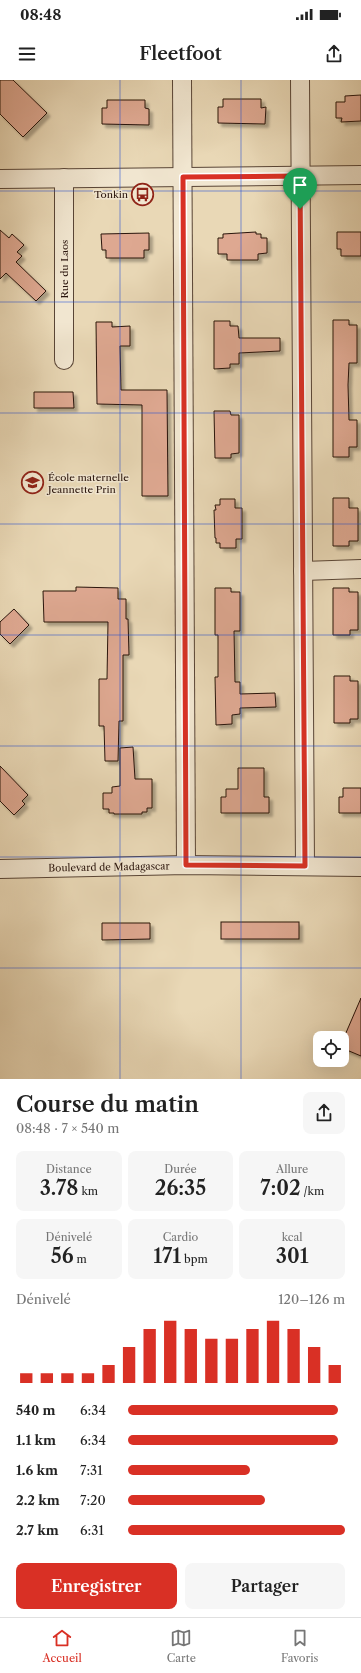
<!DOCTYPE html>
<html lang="fr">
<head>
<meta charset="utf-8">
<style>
	:root { --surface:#fff; --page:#f6f6f6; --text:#222; --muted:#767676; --line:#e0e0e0; --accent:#d93025 }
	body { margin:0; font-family:"Libre Caslon Text",serif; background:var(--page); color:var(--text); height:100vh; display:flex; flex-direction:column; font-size:15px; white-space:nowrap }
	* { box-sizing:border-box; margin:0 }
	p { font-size:13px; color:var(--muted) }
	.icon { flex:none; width:22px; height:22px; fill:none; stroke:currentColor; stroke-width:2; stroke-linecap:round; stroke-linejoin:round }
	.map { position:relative; height:999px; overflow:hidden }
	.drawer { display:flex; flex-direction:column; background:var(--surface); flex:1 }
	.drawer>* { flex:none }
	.buttons { position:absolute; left:313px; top:951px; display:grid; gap:8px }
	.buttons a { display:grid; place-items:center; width:36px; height:36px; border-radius:8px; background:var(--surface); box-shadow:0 4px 16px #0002; font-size:20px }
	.pin { position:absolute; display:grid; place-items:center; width:34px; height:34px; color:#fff; margin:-41px -17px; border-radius:50% 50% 50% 0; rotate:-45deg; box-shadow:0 0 4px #0007 }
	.pin .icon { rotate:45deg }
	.round { display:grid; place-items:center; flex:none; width:42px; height:42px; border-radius:8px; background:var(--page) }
	.overview { display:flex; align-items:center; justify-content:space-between; height:68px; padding:0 16px }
	h1 { font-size:22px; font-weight:600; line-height:30px }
	.figures { display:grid; grid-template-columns:repeat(3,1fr); gap:6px; height:68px; padding:4px 16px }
	.figures div { display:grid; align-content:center; border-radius:8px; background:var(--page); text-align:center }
	.figures b { font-size:20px; font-weight:600 }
	.figures small { font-size:11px; font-weight:400 }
	.figures p { font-size:11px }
	.chart { height:112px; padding:8px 16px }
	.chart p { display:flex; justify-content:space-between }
	.chart svg { width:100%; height:72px; margin-top:4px; stroke:var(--accent); stroke-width:6 }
	.cta { display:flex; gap:8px; margin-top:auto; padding:8px 16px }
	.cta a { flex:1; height:46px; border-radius:8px; background:var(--accent); color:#fff; font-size:16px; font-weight:600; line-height:46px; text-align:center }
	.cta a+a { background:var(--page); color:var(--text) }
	ul { padding:0 16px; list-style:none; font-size:13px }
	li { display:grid; grid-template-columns:64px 48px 1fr; align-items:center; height:30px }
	li i { height:10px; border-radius:5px; background:var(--accent) }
	.status { display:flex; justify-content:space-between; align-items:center; height:28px; padding:0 20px; background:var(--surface); direction:ltr }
	.status svg { height:11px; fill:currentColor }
	header { display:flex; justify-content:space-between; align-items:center; height:52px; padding:0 16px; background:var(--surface); font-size:18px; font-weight:600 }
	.dock { display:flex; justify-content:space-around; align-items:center; height:56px; border-top:1px solid var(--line); background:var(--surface); font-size:11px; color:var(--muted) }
	.dock a { display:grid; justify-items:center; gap:2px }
	.dock .active { color:var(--accent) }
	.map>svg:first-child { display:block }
	.building { fill:#dea891; stroke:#29140c; filter:url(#shadow) }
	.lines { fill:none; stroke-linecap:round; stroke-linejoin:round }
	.street-casing { stroke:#594536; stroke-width:20 }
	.street { stroke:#f1e6d0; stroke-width:18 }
	.route-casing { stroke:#fff; stroke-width:8 }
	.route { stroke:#d93025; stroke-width:5 }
	.grid { fill:none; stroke:#1d4ed8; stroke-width:1; stroke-opacity:0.55 }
	.labels { text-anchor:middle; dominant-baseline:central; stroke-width:3; stroke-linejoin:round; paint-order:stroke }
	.poi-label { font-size:10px; fill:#29140c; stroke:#f1e6d0; text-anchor:end }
	.street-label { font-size:10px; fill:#29140c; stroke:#f1e6d0 }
</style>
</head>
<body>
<div class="status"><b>08:48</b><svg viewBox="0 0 49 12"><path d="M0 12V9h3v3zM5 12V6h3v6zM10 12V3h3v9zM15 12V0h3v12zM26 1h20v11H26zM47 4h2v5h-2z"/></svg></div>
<header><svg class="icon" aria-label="menu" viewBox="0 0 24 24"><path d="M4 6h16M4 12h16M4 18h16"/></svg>Fleetfoot<svg class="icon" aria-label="share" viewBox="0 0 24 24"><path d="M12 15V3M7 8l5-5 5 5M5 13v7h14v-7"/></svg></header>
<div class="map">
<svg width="361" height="999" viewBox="0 0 361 999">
	<defs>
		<filter id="shadow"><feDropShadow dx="3.5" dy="3.5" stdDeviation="1" flood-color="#0004"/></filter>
	</defs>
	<rect width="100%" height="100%" fill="#e9d8b6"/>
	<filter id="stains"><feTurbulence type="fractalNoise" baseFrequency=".005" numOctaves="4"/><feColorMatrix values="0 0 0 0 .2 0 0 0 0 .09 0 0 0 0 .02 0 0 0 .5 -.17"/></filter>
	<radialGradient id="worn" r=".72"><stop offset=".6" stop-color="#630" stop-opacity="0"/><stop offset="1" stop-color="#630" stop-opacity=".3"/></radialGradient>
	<g class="building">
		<polygon points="0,0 13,0 47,33 23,57 0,34"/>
		<polygon points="361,15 361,41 341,42 342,38 336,38 336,22 345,22 345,16"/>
		<polygon points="223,19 261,19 261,28 266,27 265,44 218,43 218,27 223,27"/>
		<polygon points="107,20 145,20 145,28 149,29 149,45 102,44 102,28 107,28"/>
		<polygon points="0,150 9,158 12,154 24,165 17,172 22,176 16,182 46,211 36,221 6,193 0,199"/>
		<polygon points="256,152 256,154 261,154 261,158 267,158 267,173 258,174 258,180 227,180 227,174 218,174 218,158 223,158 223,154"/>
		<polygon points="337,152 361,152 361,176 341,176 341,169 337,169"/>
		<polygon points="149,153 149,170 144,170 144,178 106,178 106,170 102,170 101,154"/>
		<polygon points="333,240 349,240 349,245 357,245 357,283 349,283 348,305 349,340 357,340 357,367 349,367 349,377 333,377"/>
		<polygon points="214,241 230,241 230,246 238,246 239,258 280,258 280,271 239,273 239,284 230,284 230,288 214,289"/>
		<polygon points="96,242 112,242 112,247 130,246 130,266 120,266 121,310 167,310 168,416 142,416 142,325 97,324"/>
		<polygon points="34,312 73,312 74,328 34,328"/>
		<polygon points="214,331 230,331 231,335 239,335 239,373 231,374 231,378 215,378"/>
		<polygon points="333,418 349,418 349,428 358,428 358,461 349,461 349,466 333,466"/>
		<polygon points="220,419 235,419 235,428 242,428 242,459 236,459 236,468 220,468 220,463 216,463 216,458 215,458 214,430 216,430 215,425 220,425"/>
		<polygon points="76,507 118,508 118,519 126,519 126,539 128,539 129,575 123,575 123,641 119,641 118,681 105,681 104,646 99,646 99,599 107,599 108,542 44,542 43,511 76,511"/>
		<polygon points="215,508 231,508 231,512 240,512 240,551 234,551 235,602 240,602 240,614 275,613 276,627 240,628 240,634 232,635 232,644 216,645 215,597 218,597 218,555 215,555"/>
		<polygon points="333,508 349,508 349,512 358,512 358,550 350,550 350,555 333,555"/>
		<polygon points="14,529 29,545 10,564 0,554 0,542"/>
		<polygon points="334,596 350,596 350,601 358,601 358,639 350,639 350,643 334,643"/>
		<polygon points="133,667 135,699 152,699 152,728 147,728 147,732 142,732 142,734 114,734 114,733 109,733 109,729 103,729 103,713 112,713 112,707 120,706 120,668"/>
		<polygon points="0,686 28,715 22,721 25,724 14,735 0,721"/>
		<polygon points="238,688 264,688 264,717 269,717 269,733 221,733 221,717 226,717 226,709 238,709"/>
		<polygon points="343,708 361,708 361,733 339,733 339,717 343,717"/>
		<rect x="221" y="842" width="78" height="17"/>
		<polygon points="102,843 150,843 150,859 102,860"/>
		<polygon points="361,918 361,976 342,968 342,962"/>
	</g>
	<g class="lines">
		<defs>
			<g id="street">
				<polyline points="182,0 186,785"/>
				<polyline points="300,0 305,786"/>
				<polyline points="0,99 361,95"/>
				<polyline points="64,280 64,98"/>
				<polyline points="303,491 361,489"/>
				<polyline points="0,789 186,785 361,787"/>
			</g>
		</defs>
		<use href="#street" class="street-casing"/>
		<use href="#street" class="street"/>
	</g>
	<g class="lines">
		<defs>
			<polygon id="route" points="300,96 305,786 186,785 183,97"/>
		</defs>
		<use href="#route" class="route-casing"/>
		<use href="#route" class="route"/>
	</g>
	<path class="grid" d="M120 0V999M241 0V999M0 111H361M0 222H361M0 333H361M0 444H361M0 555H361M0 666H361M0 777H361M0 888H361"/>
	<defs>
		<symbol id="bus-ring" viewBox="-11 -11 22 22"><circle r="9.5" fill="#f1e6d0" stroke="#8f2418" stroke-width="1.5"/><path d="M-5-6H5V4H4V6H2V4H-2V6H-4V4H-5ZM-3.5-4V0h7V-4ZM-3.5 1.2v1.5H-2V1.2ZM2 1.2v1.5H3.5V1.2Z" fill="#8f2418"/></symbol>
		<symbol id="school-ring" viewBox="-11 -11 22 22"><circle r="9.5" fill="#f1e6d0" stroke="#8f2418" stroke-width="1.5"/><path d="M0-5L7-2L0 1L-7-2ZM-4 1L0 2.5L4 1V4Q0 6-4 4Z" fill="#8f2418"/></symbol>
	</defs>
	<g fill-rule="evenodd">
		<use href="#bus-ring" x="130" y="102" width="25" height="25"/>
		<use href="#school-ring" x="20" y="390" width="25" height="25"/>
	</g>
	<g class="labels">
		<g class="poi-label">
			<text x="128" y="114">Tonkin</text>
			<text x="48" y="397" text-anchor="start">École maternelle<tspan x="48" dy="12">Jeannette Prin</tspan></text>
		</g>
		<g class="street-label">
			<text transform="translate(64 189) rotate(-90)">Rue du Laos</text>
			<text transform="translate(109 787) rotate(-1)">Boulevard de Madagascar</text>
		</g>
	</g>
	<rect width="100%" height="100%" filter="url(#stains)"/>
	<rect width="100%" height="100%" fill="url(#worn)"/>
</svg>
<div class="buttons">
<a><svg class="icon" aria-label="locate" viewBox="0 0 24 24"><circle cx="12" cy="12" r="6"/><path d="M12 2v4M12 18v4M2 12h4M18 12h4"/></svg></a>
</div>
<div class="pin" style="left:300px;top:129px;background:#1e9e55"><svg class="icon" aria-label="arrive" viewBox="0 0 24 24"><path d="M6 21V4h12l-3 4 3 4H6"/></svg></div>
</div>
<section class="drawer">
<div class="overview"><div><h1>Course du matin</h1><p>08:48 · 7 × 540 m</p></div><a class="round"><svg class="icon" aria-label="share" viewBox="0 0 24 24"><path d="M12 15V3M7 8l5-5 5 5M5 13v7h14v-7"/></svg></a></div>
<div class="figures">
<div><p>Distance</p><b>3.78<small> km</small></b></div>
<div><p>Durée</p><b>26:35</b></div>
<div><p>Allure</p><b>7:02<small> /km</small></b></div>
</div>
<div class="figures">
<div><p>Dénivelé</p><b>56<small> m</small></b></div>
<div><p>Cardio</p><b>171<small> bpm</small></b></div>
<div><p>kcal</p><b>301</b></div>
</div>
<div class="chart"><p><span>Dénivelé</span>120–126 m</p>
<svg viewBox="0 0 160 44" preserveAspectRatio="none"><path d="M5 44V38M15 44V38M25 44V38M35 44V38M45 44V33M55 44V22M65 44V11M75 44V6M85 44V11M95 44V17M105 44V17M115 44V11M125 44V6M135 44V11M145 44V22M155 44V33"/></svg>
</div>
<ul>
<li><b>540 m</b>6:34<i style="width:97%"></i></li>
<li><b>1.1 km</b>6:34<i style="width:97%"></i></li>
<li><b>1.6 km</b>7:31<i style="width:56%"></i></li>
<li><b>2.2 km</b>7:20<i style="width:63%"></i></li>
<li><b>2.7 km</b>6:31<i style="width:100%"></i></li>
</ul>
<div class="cta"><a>Enregistrer</a><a>Partager</a></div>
</section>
<nav class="dock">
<a class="active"><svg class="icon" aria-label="home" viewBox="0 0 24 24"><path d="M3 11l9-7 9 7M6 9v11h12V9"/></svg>Accueil</a>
<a><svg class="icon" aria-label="map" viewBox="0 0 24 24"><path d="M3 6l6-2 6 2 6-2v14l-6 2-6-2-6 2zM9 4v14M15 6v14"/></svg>Carte</a>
<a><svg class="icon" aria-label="saved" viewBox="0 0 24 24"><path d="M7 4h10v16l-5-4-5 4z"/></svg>Favoris</a>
</nav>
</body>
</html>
